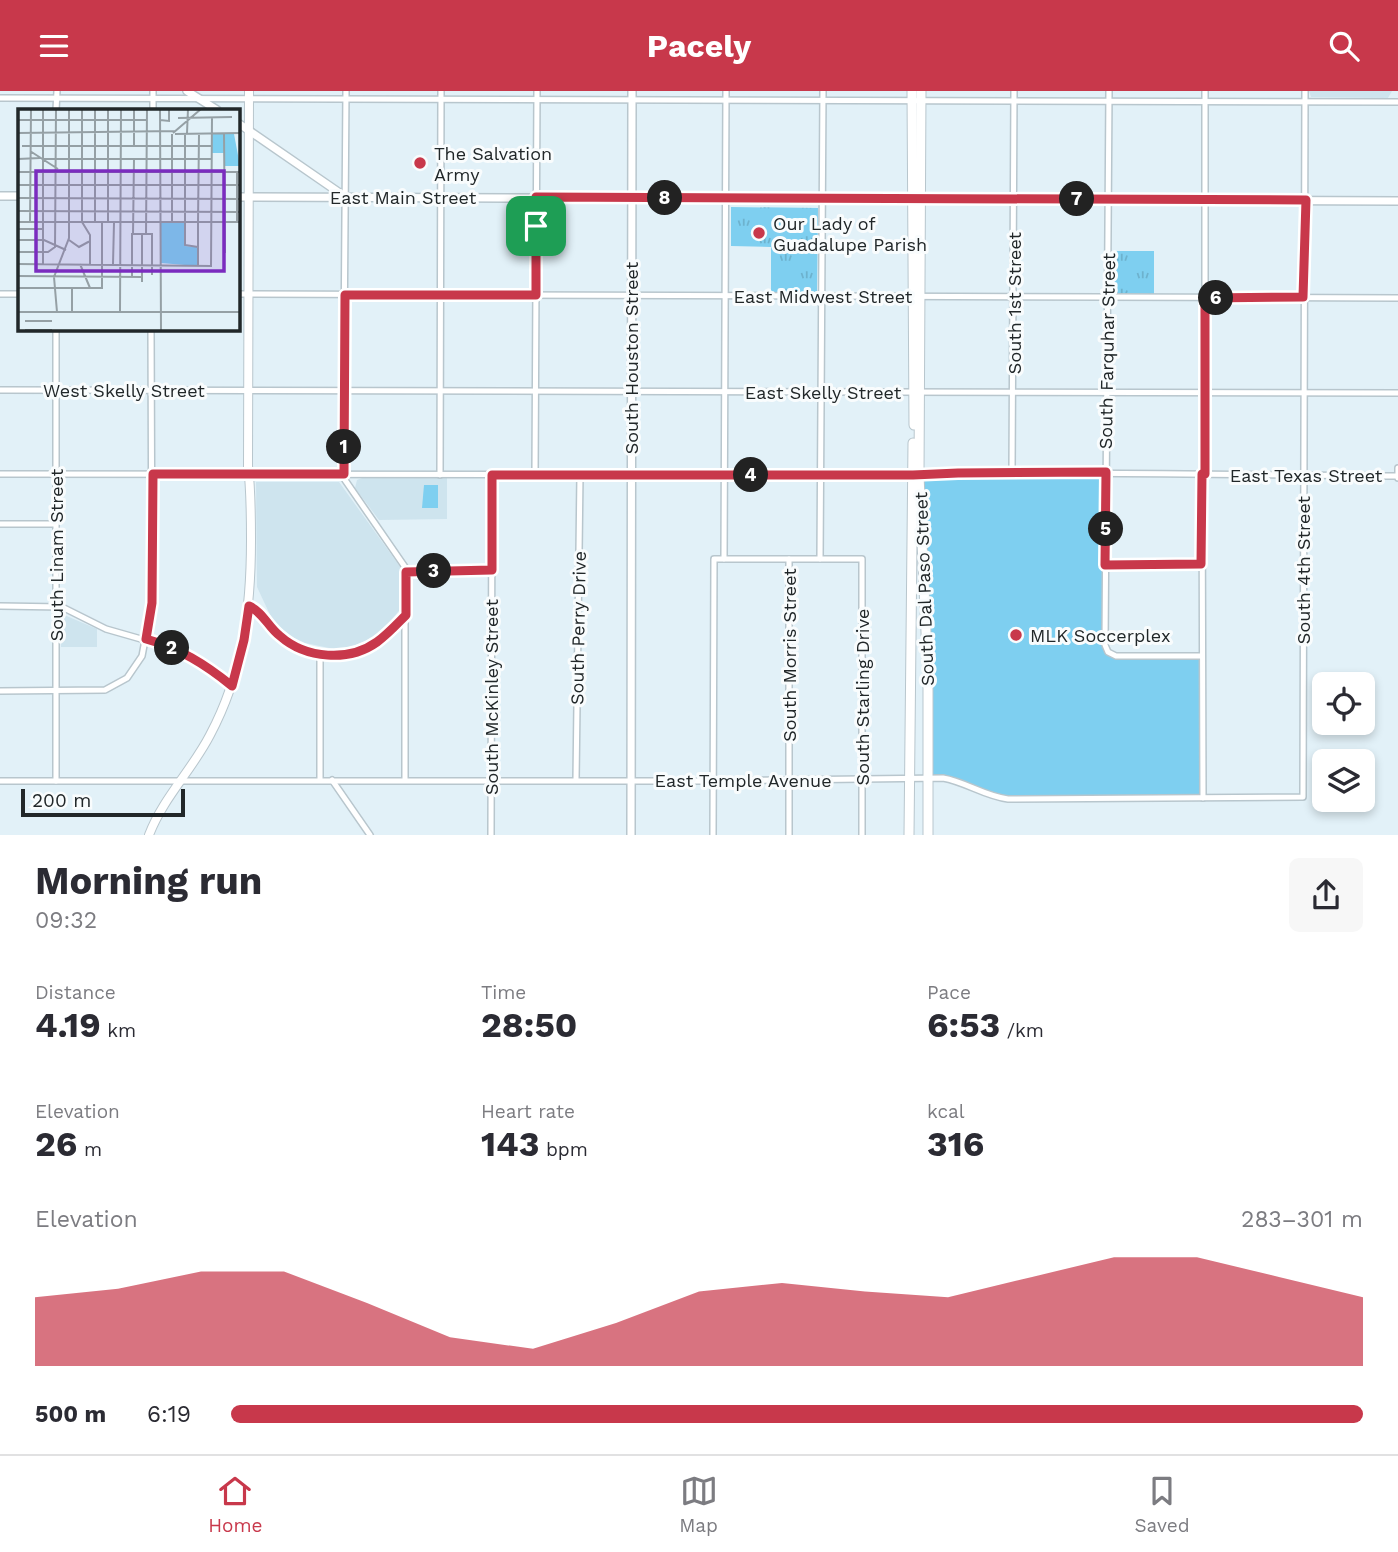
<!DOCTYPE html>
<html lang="en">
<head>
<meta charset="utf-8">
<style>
	:root { --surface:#fff; --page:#f7f7f7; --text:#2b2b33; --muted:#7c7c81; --line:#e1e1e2; --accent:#c8384b }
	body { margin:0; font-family:"Work Sans",sans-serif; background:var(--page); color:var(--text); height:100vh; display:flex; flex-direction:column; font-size:26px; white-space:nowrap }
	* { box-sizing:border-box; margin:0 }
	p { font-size:23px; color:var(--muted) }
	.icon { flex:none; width:38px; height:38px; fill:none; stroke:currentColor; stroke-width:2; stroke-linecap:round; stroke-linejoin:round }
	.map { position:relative; height:744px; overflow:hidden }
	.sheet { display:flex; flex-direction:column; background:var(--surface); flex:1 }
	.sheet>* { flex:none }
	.fabs { position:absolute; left:1312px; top:581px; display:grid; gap:14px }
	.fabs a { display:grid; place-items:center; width:63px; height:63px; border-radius:10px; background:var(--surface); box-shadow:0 4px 10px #0003; font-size:35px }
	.scale { position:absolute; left:21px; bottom:18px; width:164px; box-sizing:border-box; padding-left:7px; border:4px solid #212729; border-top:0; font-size:19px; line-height:24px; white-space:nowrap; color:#212729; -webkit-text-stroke:5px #f9fcfd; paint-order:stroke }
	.pin { position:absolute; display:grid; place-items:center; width:60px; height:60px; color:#fff; margin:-30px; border-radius:14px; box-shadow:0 4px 10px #0006 }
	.km { position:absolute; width:35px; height:35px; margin:-18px; border-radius:50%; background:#222; color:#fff; font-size:19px; line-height:35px; text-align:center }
	.round { display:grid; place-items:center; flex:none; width:74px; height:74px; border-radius:10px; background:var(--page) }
	.summary { display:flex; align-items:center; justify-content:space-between; height:119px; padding:0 35px }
	h1 { font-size:38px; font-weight:700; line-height:52px }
	.figures { display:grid; grid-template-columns:repeat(3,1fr); gap:10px; height:119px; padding:7px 35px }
	.figures div { display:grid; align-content:center }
	.figures b { font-size:35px; font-weight:700 }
	.figures small { font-size:19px; font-weight:400 }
	.figures p { font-size:19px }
	.chart { height:196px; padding:14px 35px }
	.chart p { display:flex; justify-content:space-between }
	.chart svg { width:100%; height:126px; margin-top:7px; fill:var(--accent); opacity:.7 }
	ul { padding:0 35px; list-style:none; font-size:23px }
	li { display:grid; grid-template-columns:112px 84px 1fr; align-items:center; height:52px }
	li i { height:18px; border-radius:9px; background:var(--accent) }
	header { display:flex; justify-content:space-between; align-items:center; height:91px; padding:0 35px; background:var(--accent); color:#fff; font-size:32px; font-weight:700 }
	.tabs { display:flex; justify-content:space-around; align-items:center; height:98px; border-top:2px solid var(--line); background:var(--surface); font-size:19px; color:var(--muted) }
	.tabs a { display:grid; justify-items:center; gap:4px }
	.tabs .current { color:var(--accent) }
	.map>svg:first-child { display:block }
	.built { fill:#cee4ee }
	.grass { fill:url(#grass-tufts) }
	.green { fill:#7ecff0 }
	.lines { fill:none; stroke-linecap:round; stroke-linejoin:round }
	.minor-casing { stroke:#b8c6cd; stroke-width:8 }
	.tertiary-casing { stroke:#b8c6cd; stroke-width:10 }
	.secondary-casing { stroke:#b8c6cd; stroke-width:10 }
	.primary-casing { stroke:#b8c6cd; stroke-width:11 }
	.minor { stroke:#fff; stroke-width:5 }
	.tertiary { stroke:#fff; stroke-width:7 }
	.secondary { stroke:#fff; stroke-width:8 }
	.primary { stroke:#fff; stroke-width:9 }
	.route-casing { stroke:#fff; stroke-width:14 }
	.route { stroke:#c8384b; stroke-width:9 }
	.poi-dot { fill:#c8384b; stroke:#f9fcfd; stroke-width:2.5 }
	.labels { text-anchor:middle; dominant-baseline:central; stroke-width:6; stroke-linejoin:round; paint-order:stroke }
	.poi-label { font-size:18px; fill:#212729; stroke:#f9fcfd; text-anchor:start }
	.street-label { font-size:18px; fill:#212729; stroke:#f9fcfd }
	.inset-road { fill:none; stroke:#95a0a5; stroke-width:2 }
	.view { fill:#7b2cbf; fill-opacity:0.15; stroke:#7b2cbf; stroke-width:3.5 }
	.inset-edge { fill:none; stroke:#212729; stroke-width:3.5 }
</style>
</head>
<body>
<header><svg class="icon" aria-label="menu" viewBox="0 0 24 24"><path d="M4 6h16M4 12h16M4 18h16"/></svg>Pacely<svg class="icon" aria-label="search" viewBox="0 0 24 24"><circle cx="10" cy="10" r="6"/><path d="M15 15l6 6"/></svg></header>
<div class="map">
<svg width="1398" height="744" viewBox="0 0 1398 744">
	<defs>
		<pattern id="grass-tufts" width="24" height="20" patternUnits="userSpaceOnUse" patternTransform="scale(1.75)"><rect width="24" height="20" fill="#7ecff0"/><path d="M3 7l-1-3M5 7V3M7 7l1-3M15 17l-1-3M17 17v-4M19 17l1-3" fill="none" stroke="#6db2ce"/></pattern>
	</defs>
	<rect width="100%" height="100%" fill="#e2f1f8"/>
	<g class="built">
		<polygon points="1309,0 1392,0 1388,7 1311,6"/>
		<polygon points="362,387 447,387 447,428 379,429 355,397 357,389"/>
		<polygon points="256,391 339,391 401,477 401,517 387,535 376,545 363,551 347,557 334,558 305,552 290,545 272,528 257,496"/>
		<polygon points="62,523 97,538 97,556 61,556"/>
	</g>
	<g class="grass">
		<polygon points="731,116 818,117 817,201 771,201 771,156 731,155"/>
		<polygon points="1113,160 1154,160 1154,203 1113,202"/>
	</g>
	<g class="green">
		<polygon points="1106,381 1105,554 1111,563 1199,565 1199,707 1004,707 966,692 928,687 919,384"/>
		<polygon points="424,394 438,394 438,417 422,417"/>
	</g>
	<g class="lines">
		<defs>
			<g id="minor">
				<polyline points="346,0 343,383 345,389 405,476 405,689"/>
				<polyline points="1109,0 1105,554 1108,561 1116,565 1202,565"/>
				<polyline points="1205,0 1205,383"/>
				<polyline points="0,7 1398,11"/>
				<polyline points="56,19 57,0"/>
				<polyline points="153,19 153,0"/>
				<polyline points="0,203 19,203"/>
				<polyline points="238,203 1398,207"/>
				<polyline points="0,299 1398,302"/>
				<polyline points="1398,377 1398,387"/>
				<polyline points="1012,381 1014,0"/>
				<path d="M0 383 913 384C1075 380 1236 384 1398 385"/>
				<polyline points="1202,383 1203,707"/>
				<polyline points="440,384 441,0"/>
				<polyline points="535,384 537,0"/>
				<polyline points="0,433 56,433"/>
				<polyline points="724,468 726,0"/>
				<polyline points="789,468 789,744"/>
				<polyline points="820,468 823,0"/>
				<polyline points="1105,474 1201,473"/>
				<polyline points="406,481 492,479"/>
				<polyline points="0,515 62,516 106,538 176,558 202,571 232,595"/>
				<path d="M249 515C263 521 268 536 280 545 306 568 349 571 377 551 388 543 397 533 406 524"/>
				<polyline points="320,564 320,689"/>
				<polyline points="0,600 105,599 127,587 142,565 152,512 151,238"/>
				<polyline points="332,689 370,744"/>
				<polyline points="576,689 580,384"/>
				<path d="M0 690H713L943 687C966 691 984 705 1008 708L1303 706 1305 0"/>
				<polyline points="56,690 56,238"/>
				<polyline points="491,744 492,384"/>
				<polyline points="713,744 714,468 862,468 862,744"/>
			</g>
			<g id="tertiary">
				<polyline points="187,0 217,19"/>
				<polyline points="238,32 344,105"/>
				<polyline points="0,105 19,105"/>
				<polyline points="238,106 1398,110"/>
				<polyline points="631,744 632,0"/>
			</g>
			<path id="secondary" d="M149 744C163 707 192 679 210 644 243 582 251 518 251 449 251 424 251 399 248 375L249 0"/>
			<g id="primary">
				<polyline points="912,0 914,334"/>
				<polyline points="921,0 919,384 928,586 928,744"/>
				<polyline points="909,744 913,352"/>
			</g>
		</defs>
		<use href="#minor" class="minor-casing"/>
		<use href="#tertiary" class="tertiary-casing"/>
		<use href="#secondary" class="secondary-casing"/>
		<use href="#primary" class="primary-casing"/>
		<use href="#minor" class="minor"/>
		<use href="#tertiary" class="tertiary"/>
		<use href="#secondary" class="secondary"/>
		<use href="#primary" class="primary"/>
	</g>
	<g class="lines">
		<defs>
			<path id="route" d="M536 106 1306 109 1303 206 1205 207V383H1202L1201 473 1105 474 1106 381 958 382 913 384H492V479L406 481V524C397 533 388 543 377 551 349 571 306 568 280 545 268 536 263 521 249 515L244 549 232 595C205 573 179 557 146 548L152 512 153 383H344L345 204H536Z"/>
		</defs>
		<use href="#route" class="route-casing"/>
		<use href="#route" class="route"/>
	</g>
	<g class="poi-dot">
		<circle cx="420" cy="72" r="7"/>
		<circle cx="759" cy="142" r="7"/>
		<circle cx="1016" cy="544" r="7"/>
	</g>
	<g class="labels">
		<g class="poi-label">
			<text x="434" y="62">The Salvation<tspan x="434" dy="21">Army</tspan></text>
			<text x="773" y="132">Our Lady of<tspan x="773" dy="21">Guadalupe Parish</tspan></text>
			<text x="1030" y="544">MLK Soccerplex</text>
		</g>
		<g class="street-label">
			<text x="403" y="106">East Main Street</text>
			<text x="823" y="205">East Midwest Street</text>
			<text transform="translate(1014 212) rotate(-90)">South 1st Street</text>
			<text transform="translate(1107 260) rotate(-89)">South Farquhar Street</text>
			<text transform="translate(631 267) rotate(-90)">South Houston Street</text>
			<text x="124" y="299">West Skelly Street</text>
			<text x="823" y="301">East Skelly Street</text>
			<text x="1306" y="384">East Texas Street</text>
			<text transform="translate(56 464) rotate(-90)">South Linam Street</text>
			<text transform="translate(1303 479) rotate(-90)">South 4th Street</text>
			<text transform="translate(924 498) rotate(-92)">South Dal Paso Street</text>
			<text transform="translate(578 537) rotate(-89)">South Perry Drive</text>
			<text transform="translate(789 564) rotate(-90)">South Morris Street</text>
			<text transform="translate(491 606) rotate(-90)">South McKinley Street</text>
			<text transform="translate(862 606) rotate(-90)">South Starling Drive</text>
			<text x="743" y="689">East Temple Avenue</text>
		</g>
	</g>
	<g transform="translate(18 18)">
		<rect width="222" height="222" fill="#e2f1f8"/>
		<path d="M194 25H216L222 57H207V44H194ZM167 113V137L179 138V157L143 154 142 114Z" fill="#7ecff0"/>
		<path class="inset-road" d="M64 0V113L72 126V155M142 0 143 222M160 9 214 8M0 11H129M142 11 151 12V0M0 24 157 22M155 24 183 0M167 24V136L180 138M169 24 170 0M206 24 207 144M157 25 223 24M4 37H194M116 37V0M12 42 40 60M0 50 22 49M25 50H194M0 63H223M0 76H223M0 89 223 90M0 102 223 103M0 113H223M12 113 13 0M77 113V0M90 113V0M154 113V25M180 113 181 25M180 113V157M219 113V63M0 120H25M115 125 116 50M124 125V173M128 125 129 0M0 131H26L48 141M51 131 61 138 72 132M0 143H30L37 138 38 0M0 155 193 157 194 8M25 155V0M62 155 72 179M95 155 96 114M0 167 124 168M114 168V125H134V166M0 179H84V113M54 179V203M0 203H143M39 203 36 168 51 129V0M102 203 103 0M143 203H223M7 212H34M7 221H34"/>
		<path class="view" d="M18 62H206V162H18Z"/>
		<rect width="222" height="222" class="inset-edge"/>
	</g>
</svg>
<div class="fabs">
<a><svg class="icon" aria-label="locate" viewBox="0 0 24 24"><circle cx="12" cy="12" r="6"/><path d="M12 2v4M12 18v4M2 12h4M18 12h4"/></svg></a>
<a><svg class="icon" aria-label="layers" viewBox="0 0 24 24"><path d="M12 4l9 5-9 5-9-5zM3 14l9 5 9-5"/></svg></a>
</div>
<div class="scale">200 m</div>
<div class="pin" style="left:536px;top:135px;background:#1e9e55"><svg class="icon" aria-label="arrive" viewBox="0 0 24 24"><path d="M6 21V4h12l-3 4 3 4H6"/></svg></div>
<b class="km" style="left:344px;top:356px">1</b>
<b class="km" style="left:172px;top:557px">2</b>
<b class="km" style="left:434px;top:480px">3</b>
<b class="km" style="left:751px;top:384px">4</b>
<b class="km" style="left:1106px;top:438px">5</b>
<b class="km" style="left:1216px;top:207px">6</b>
<b class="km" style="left:1077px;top:108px">7</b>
<b class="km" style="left:665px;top:107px">8</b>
</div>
<section class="sheet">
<div class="summary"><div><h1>Morning run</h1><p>09:32</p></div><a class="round"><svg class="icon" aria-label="share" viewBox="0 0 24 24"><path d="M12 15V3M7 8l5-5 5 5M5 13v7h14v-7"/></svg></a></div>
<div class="figures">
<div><p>Distance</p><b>4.19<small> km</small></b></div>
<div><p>Time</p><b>28:50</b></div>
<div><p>Pace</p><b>6:53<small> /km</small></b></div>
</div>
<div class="figures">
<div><p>Elevation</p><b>26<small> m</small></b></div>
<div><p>Heart rate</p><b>143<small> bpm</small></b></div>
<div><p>kcal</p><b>316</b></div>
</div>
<div class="chart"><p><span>Elevation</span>283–301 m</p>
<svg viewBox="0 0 160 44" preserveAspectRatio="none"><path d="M0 44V20L10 17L20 11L30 11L40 22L50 34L60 38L70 29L80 18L90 15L100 18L110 20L120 13L130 6L140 6L150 13L160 20V44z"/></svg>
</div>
<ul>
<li><b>500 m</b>6:19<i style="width:100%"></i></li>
</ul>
</section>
<nav class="tabs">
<a class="current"><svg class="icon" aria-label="home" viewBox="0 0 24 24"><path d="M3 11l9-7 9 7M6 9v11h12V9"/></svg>Home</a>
<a><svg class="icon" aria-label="map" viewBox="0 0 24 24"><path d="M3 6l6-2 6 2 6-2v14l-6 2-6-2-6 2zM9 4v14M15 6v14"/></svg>Map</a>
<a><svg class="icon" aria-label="saved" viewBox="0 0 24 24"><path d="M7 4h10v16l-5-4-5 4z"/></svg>Saved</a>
</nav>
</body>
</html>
